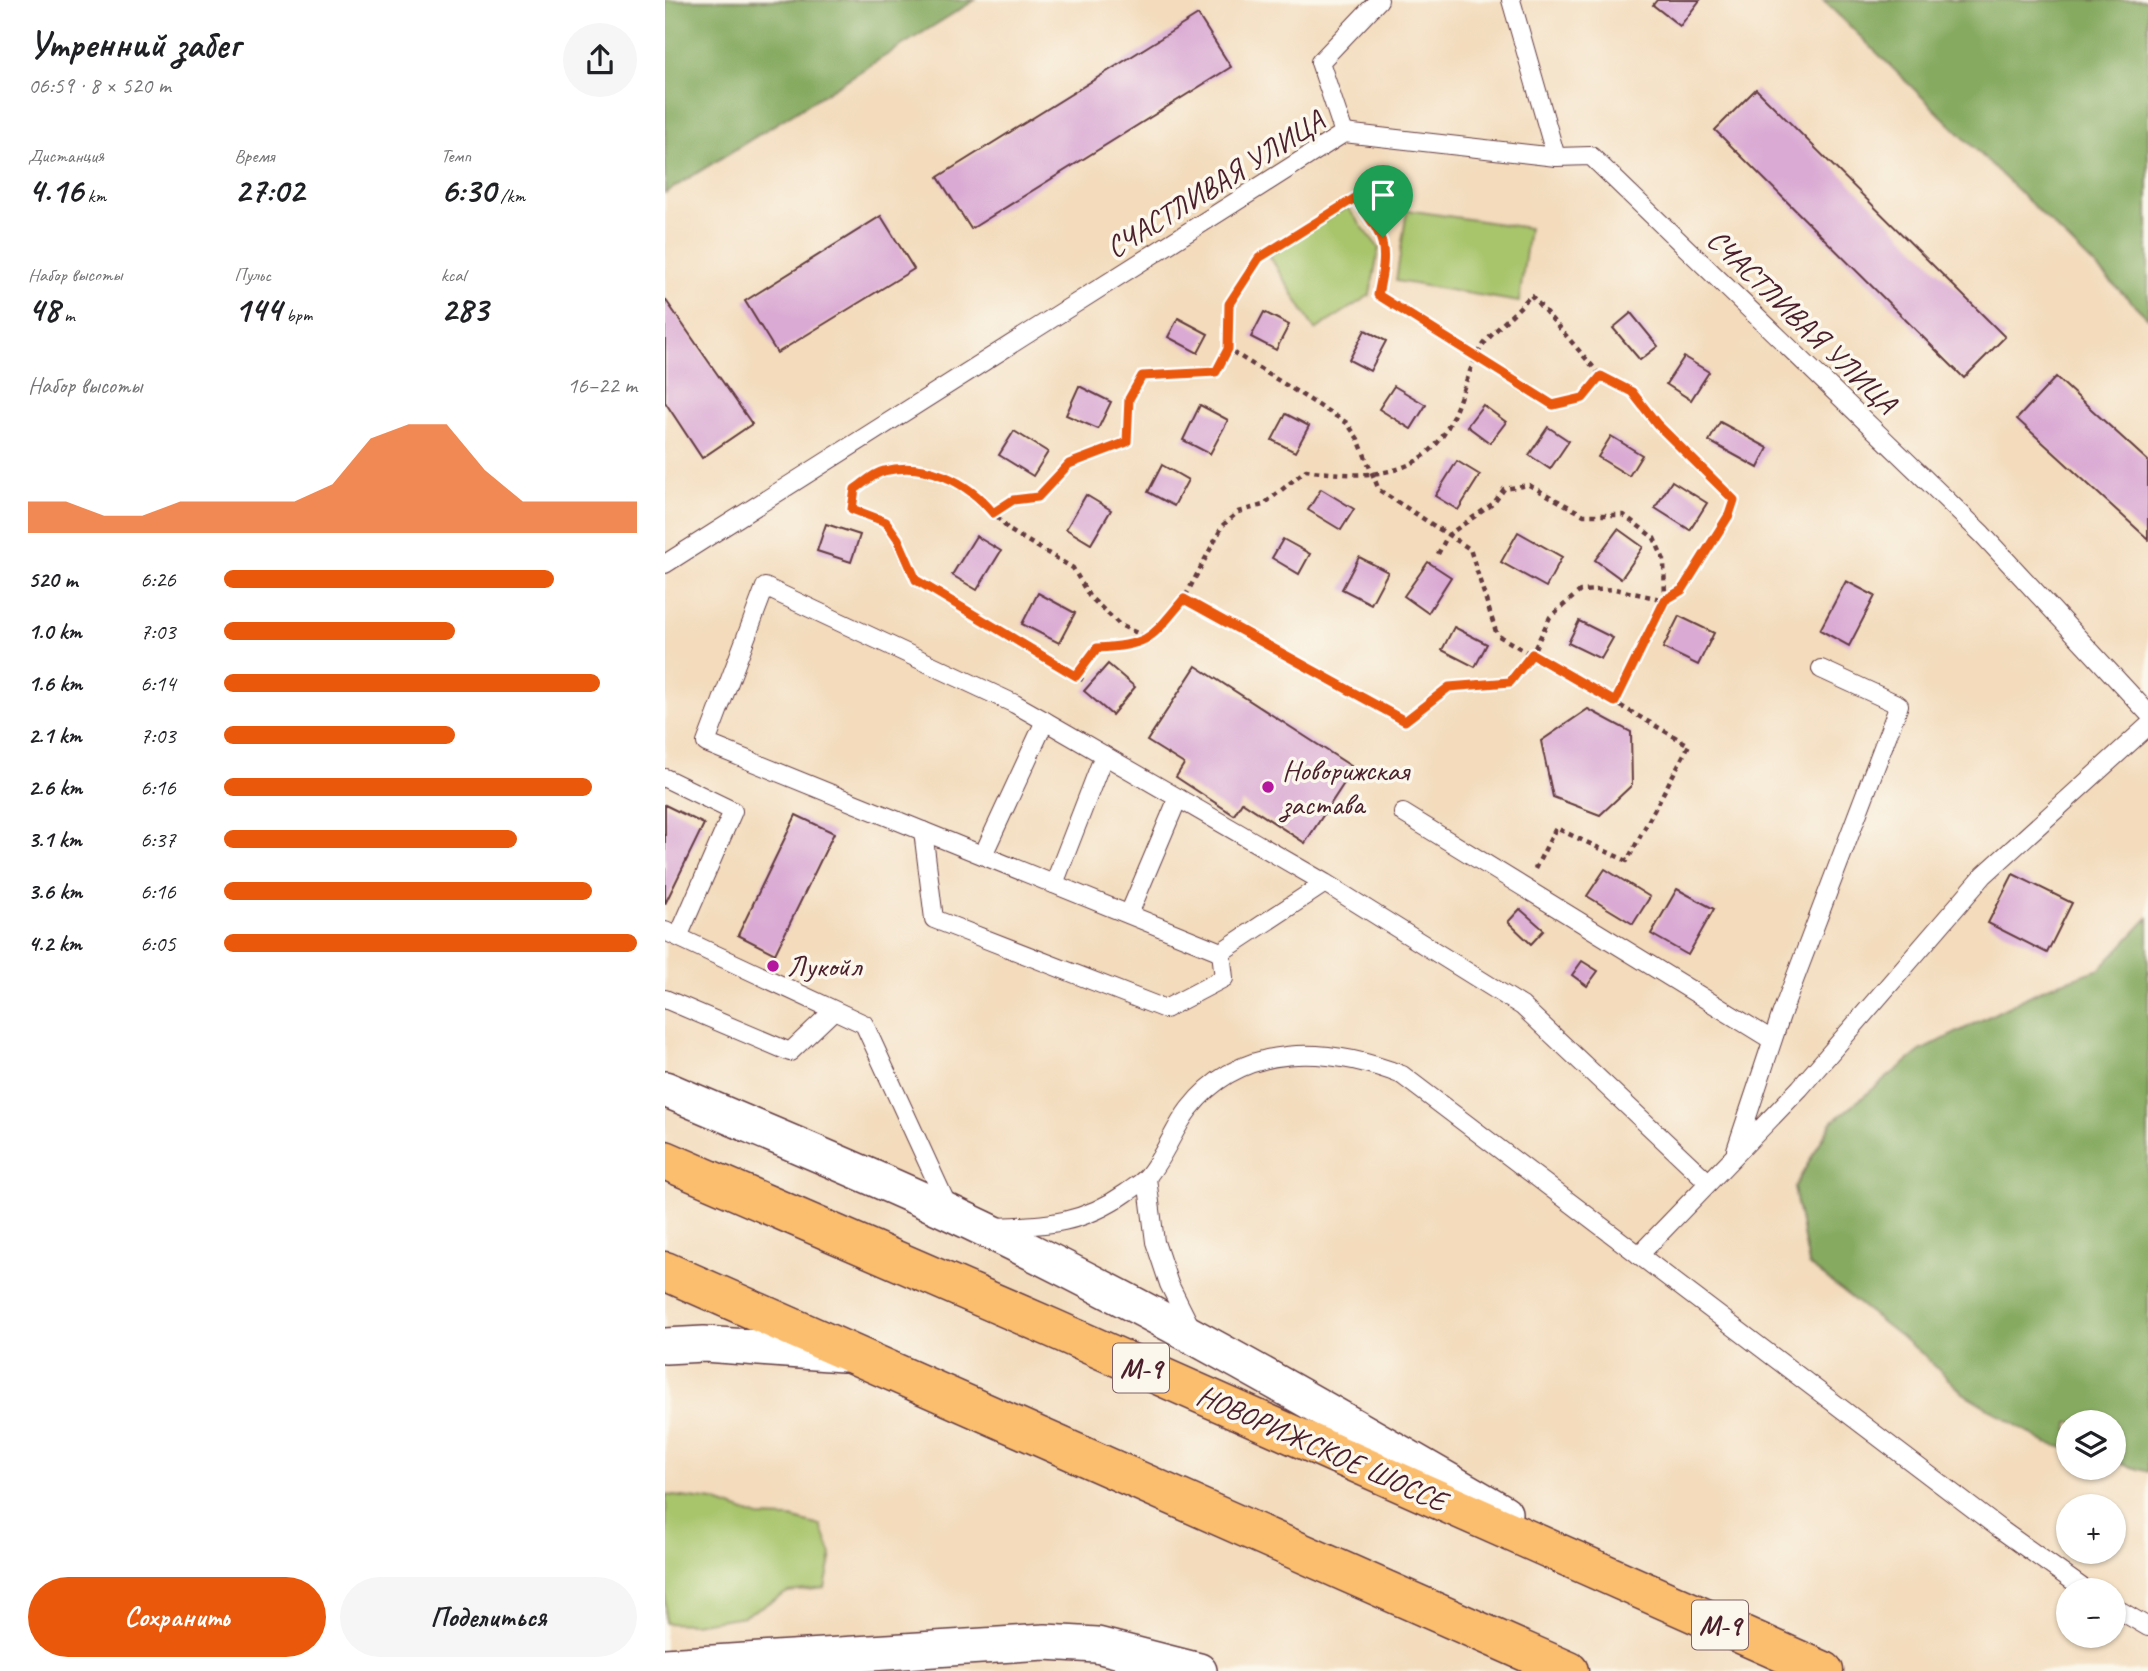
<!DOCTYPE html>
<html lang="ru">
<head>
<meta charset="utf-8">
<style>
	:root { --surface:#fff; --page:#f6f6f6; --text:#202124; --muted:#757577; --accent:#ea580c }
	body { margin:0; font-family:Caveat,sans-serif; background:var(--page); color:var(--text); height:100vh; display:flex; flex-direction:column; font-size:26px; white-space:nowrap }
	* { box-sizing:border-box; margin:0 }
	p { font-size:23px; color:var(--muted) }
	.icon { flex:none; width:38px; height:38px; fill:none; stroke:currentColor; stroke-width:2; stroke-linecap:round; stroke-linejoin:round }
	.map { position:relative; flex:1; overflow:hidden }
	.side { display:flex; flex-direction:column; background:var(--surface); width:665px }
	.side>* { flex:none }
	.controls { position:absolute; left:1391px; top:1410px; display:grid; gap:14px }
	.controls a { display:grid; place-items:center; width:70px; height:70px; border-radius:50%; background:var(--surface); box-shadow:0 2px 5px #0004; font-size:35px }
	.pin { position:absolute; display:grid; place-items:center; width:60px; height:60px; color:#fff; margin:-72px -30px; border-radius:50% 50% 50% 0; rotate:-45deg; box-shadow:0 0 7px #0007 }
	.pin .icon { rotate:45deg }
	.round { display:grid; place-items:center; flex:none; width:74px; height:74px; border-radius:37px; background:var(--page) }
	.head { display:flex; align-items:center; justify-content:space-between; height:119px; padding:0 28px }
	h1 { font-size:38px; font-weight:600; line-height:52px }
	.stats { display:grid; grid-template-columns:repeat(3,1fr); gap:10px; height:119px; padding:7px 28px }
	.stats div { display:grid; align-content:center }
	.stats b { font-size:35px; font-weight:600 }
	.stats small { font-size:19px; font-weight:400 }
	.stats p { font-size:19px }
	.chart { height:196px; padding:14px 28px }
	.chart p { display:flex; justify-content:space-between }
	.chart svg { width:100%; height:126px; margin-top:7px; fill:var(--accent); opacity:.7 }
	.action { display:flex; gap:14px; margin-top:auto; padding:14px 28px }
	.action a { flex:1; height:80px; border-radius:42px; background:var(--accent); color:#fff; font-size:28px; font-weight:600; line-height:80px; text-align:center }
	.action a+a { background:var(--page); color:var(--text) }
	ul { padding:0 28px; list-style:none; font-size:23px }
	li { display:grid; grid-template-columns:112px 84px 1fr; align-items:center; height:52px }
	li i { height:18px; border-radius:9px; background:var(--accent) }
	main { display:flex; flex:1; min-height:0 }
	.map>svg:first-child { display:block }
	.green { fill:#a8c56c; stroke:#79724c; stroke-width:2 }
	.forest { fill:#86aa60; stroke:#686446; stroke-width:2 }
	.building { fill:#daaad4 }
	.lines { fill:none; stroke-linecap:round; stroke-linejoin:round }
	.service-casing { stroke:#633b41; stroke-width:20 }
	.minor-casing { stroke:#633b41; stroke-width:38 }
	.motorway-casing { stroke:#633b41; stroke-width:41 }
	.path { stroke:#633b41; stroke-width:4.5; stroke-dasharray:5 5; stroke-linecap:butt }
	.service { stroke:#fff; stroke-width:18 }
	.minor { stroke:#fff; stroke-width:35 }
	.motorway { stroke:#fbbd6e; stroke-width:38 }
	.route-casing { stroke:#fff; stroke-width:14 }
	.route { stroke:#ea580c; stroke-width:9 }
	.poi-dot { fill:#b5179e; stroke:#fbf7ec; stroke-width:2.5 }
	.labels { text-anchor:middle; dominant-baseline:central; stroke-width:7; stroke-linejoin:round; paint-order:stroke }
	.shield { fill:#fbf7ec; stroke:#7f6065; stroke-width:2 }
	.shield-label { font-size:28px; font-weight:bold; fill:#4a1f2b }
	.street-label { font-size:30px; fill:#4a1f2b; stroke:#fbf7ec }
	.poi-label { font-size:30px; fill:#4a1f2b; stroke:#fbf7ec; text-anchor:start }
</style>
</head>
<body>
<main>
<section class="side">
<div class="head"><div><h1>Утренний забег</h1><p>06:59 · 8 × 520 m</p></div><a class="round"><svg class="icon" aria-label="share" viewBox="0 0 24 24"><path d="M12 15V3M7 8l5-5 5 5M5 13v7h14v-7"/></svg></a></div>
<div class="stats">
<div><p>Дистанция</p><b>4.16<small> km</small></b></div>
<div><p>Время</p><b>27:02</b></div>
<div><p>Темп</p><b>6:30<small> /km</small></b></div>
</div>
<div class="stats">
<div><p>Набор высоты</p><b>48<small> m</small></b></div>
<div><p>Пульс</p><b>144<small> bpm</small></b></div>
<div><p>kcal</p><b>283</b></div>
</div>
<div class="chart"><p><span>Набор высоты</span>16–22 m</p>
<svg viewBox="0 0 160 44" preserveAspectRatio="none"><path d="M0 44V33L10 33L20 38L30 38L40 33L50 33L60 33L70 33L80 27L90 11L100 6L110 6L120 22L130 33L140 33L150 33L160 33V44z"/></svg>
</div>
<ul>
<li><b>520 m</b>6:26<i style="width:80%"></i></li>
<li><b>1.0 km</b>7:03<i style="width:56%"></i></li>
<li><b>1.6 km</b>6:14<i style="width:91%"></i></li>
<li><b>2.1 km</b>7:03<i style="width:56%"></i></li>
<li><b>2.6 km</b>6:16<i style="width:89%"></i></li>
<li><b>3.1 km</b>6:37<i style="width:71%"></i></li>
<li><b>3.6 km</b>6:16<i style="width:89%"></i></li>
<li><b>4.2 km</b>6:05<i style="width:100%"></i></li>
</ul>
<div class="action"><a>Сохранить</a><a>Поделиться</a></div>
</section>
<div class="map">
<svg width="1483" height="1671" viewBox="0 0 1483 1671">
	<rect width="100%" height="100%" fill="#fbf7ec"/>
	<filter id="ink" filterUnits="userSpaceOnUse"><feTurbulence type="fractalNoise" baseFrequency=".0143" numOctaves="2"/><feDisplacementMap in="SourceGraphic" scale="14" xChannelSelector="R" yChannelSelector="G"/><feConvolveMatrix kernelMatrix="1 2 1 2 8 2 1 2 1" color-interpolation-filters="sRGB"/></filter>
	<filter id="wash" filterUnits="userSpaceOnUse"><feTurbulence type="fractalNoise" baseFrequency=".00686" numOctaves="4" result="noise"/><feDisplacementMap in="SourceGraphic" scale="28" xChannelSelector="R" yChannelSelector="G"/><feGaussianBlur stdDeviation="1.57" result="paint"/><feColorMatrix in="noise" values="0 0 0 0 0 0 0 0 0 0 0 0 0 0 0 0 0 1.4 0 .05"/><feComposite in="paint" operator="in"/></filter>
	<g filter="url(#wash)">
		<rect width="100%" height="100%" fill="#f3dbbc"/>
		<g class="green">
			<polygon points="682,207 714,248 705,295 650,330 604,255"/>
			<polygon points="742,210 864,228 854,302 731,281"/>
			<polygon points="1,1495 49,1501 94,1517 126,1518 156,1526 167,1555 160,1588 123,1592 79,1616 28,1624 0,1623"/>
		</g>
		<g class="forest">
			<polygon points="0,0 310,0 0,193"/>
			<polygon points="1158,0 1483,0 1483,318"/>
			<polygon points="1483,918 1483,1472 1449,1462 1449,1423 1404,1423 1403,1449 1381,1443 1298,1393 1254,1351 1144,1265 1129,1188 1167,1122 1255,1051 1382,987 1435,969"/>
		</g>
		<g id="blocks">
			<g class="building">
				<polygon points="992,0 1035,0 1015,26 988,5"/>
				<polygon points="533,15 566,67 306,229 273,177"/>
				<polygon points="1091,89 1340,337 1299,378 1050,130"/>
				<polygon points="216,216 249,269 112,353 80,301"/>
				<polygon points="0,299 87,424 37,458 0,402"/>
				<polygon points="599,312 624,325 611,350 586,337"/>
				<polygon points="966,313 993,346 975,360 948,328"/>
				<polygon points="513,318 543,334 533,353 503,337"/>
				<polygon points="700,330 721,341 705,371 684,360"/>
				<polygon points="1019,357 1044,372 1026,400 1001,384"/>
				<polygon points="1391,377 1483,461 1483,539 1352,419"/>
				<polygon points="414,386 446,402 433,429 401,415"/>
				<polygon points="729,386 761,405 746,429 714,409"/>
				<polygon points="535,405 563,420 545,454 518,440"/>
				<polygon points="818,405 841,422 825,443 802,426"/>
				<polygon points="621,414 644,426 630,452 607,440"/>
				<polygon points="1055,422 1103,448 1093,468 1044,441"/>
				<polygon points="883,427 904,441 885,469 864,455"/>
				<polygon points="349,431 383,452 368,476 334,455"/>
				<polygon points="946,436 977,455 964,476 933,457"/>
				<polygon points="792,461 815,475 793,510 770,496"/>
				<polygon points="497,465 523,480 509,506 483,492"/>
				<polygon points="1007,481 1042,503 1025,530 990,508"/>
				<polygon points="656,489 689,509 676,530 643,510"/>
				<polygon points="421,495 446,510 426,544 401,529"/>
				<polygon points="161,524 195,535 186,562 152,551"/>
				<polygon points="953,529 978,547 956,579 930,560"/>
				<polygon points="853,532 897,557 881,587 836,562"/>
				<polygon points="311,536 336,551 312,590 287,575"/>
				<polygon points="618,539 645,554 634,574 607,558"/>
				<polygon points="694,557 723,572 706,604 677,589"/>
				<polygon points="763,562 786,577 763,613 739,596"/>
				<polygon points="1181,581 1210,596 1184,646 1155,630"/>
				<polygon points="373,593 410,613 394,643 357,624"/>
				<polygon points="1014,616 1049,633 1033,665 998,648"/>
				<polygon points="914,621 948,638 936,659 903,643"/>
				<polygon points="789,627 822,644 810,667 777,650"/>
				<polygon points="443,664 470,687 447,715 419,691"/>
				<polygon points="531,666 689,768 640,843 577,802 569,815 511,777 519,764 482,741"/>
				<polygon points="923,709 966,732 967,785 935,815 888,797 876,741"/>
				<polygon points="0,805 39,824 0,904"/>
				<polygon points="131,815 169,833 110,954 73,935"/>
				<polygon points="940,869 985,897 968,924 922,896"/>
				<polygon points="1348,874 1407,903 1382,953 1323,923"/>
				<polygon points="1012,889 1049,909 1023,955 986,934"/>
				<polygon points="855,909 879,930 866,944 843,922"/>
				<polygon points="917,961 933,971 922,986 907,975"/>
			</g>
		</g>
	</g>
	<g filter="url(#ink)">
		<use href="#blocks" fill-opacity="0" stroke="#633b41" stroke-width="2"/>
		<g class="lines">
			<defs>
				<g id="service">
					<polyline points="846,0 891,157"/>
					<polyline points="679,133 655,62 714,0"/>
					<polyline points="0,564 679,133 891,157 926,156 1317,534 1483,713"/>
					<polyline points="0,778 68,811 14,935"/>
					<polyline points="738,813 1107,1040"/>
					<polyline points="258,831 269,919 500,1009 559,978 556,952"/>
					<polyline points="318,855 380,721"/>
					<polyline points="660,883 556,952 41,743 100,587 350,704 380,721 660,883 857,1006 1043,1182"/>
					<polyline points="389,884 439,755"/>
					<polyline points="464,914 513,798"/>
					<polyline points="0,931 199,1024 284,1209"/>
					<polyline points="0,999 125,1052 167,1012"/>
					<polyline points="1071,1150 1116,1015 1234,705 1156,669"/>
					<polyline points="482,1178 490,1242 504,1284 527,1330"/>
					<path d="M331 1227C383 1225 417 1224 461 1193 468 1188 477 1183 482 1177 499 1157 508 1130 524 1109 577 1040 665 1047 737 1075L1335 1529 1422 1591"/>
					<polyline points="974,1255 1135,1088 1319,875 1483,726"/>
					<polyline points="1449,1607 1483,1627"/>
				</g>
				<g id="minor">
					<path d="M0 1089C95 1130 192 1169 286 1213 476 1302 658 1408 839 1513"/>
					<polyline points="0,1346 39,1344 178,1354"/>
					<polyline points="0,1666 380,1642 432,1645 534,1671"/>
				</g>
				<g id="motorway">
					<polyline points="0,1160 387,1328 1159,1671"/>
					<polyline points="0,1271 904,1671"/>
				</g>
			</defs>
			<use href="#service" class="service-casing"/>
			<use href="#minor" class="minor-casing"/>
			<use href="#motorway" class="motorway-casing"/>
			<g class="path">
				<polyline points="328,513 348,500 373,497 404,464 462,442 464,399 477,375 551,372 563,349"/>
				<path d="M773 554 783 535 829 503 839 489 864 485 919 515H959L989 538 999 560 1000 600 950 589 915 591 885 617 867 654 845 682 784 687 740 721 519 599 558 525 573 512 598 505 641 470C689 477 748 482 779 434 794 410 800 376 815 350 824 334 852 312 866 295L936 376"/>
				<polyline points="411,676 432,648 459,647 485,639"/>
				<polyline points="418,680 288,605 252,580 221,522 187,509 190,489 216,471 249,468 282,475 322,506 344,530 408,568 424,596 455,625 485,639 519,599"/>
				<path d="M870 869 891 828 962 861 1024 745 832 635 805 549 714 490 693 439 682 423 563 349 564 304 595 258 689 198C720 239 724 243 713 295L888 405 918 398 936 376 967 392 992 424 1069 500 1064 515 1017 589 1000 600 950 702"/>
			</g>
			<use href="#service" class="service"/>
			<use href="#minor" class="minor"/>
			<use href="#motorway" class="motorway"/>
		</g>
	</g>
	<g class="lines" filter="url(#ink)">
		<defs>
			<path id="route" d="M690 198C720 239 724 243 713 295L888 405 918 398 936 376 967 392 992 424 1069 500 1064 515 1017 590 1000 600 950 702 867 654 845 682 784 687 740 721 519 599C486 638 486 645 432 648L411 676 251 580 233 539 221 522 187 509 190 489C199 483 209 473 219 471 260 461 302 481 328 513L348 500 373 497 404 464 462 442 464 399 477 376 551 372 563 349 564 304 594 258Z"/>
		</defs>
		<use href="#route" class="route-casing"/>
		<use href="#route" class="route"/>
	</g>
	<g class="poi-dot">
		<circle cx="603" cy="787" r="7"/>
		<circle cx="108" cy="966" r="7"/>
	</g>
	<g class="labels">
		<g class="shield">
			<rect x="448" y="1343.5" width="56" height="49" rx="5"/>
			<rect x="1027" y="1600.5" width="56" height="49" rx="5"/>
		</g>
		<g class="shield-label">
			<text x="476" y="1368">М-9</text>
			<text x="1055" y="1625">М-9</text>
		</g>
		<g class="street-label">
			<text transform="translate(550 184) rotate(-32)">СЧАСТЛИВАЯ УЛИЦА</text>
			<text transform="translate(1137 321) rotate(44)">СЧАСТЛИВАЯ УЛИЦА</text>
			<text transform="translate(657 1448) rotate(24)">НОВОРИЖСКОЕ ШОССЕ</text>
		</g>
		<g class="poi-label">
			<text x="617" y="770">Новорижская<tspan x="617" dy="34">застава</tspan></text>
			<text x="122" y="966">Лукойл</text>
		</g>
	</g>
</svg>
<div class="controls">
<a><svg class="icon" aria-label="layers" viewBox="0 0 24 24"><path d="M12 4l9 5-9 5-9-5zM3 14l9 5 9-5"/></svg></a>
<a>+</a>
<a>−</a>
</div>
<div class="pin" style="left:718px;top:237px;background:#1e9e55"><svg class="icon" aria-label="arrive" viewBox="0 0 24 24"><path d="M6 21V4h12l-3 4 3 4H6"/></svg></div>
</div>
</main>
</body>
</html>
